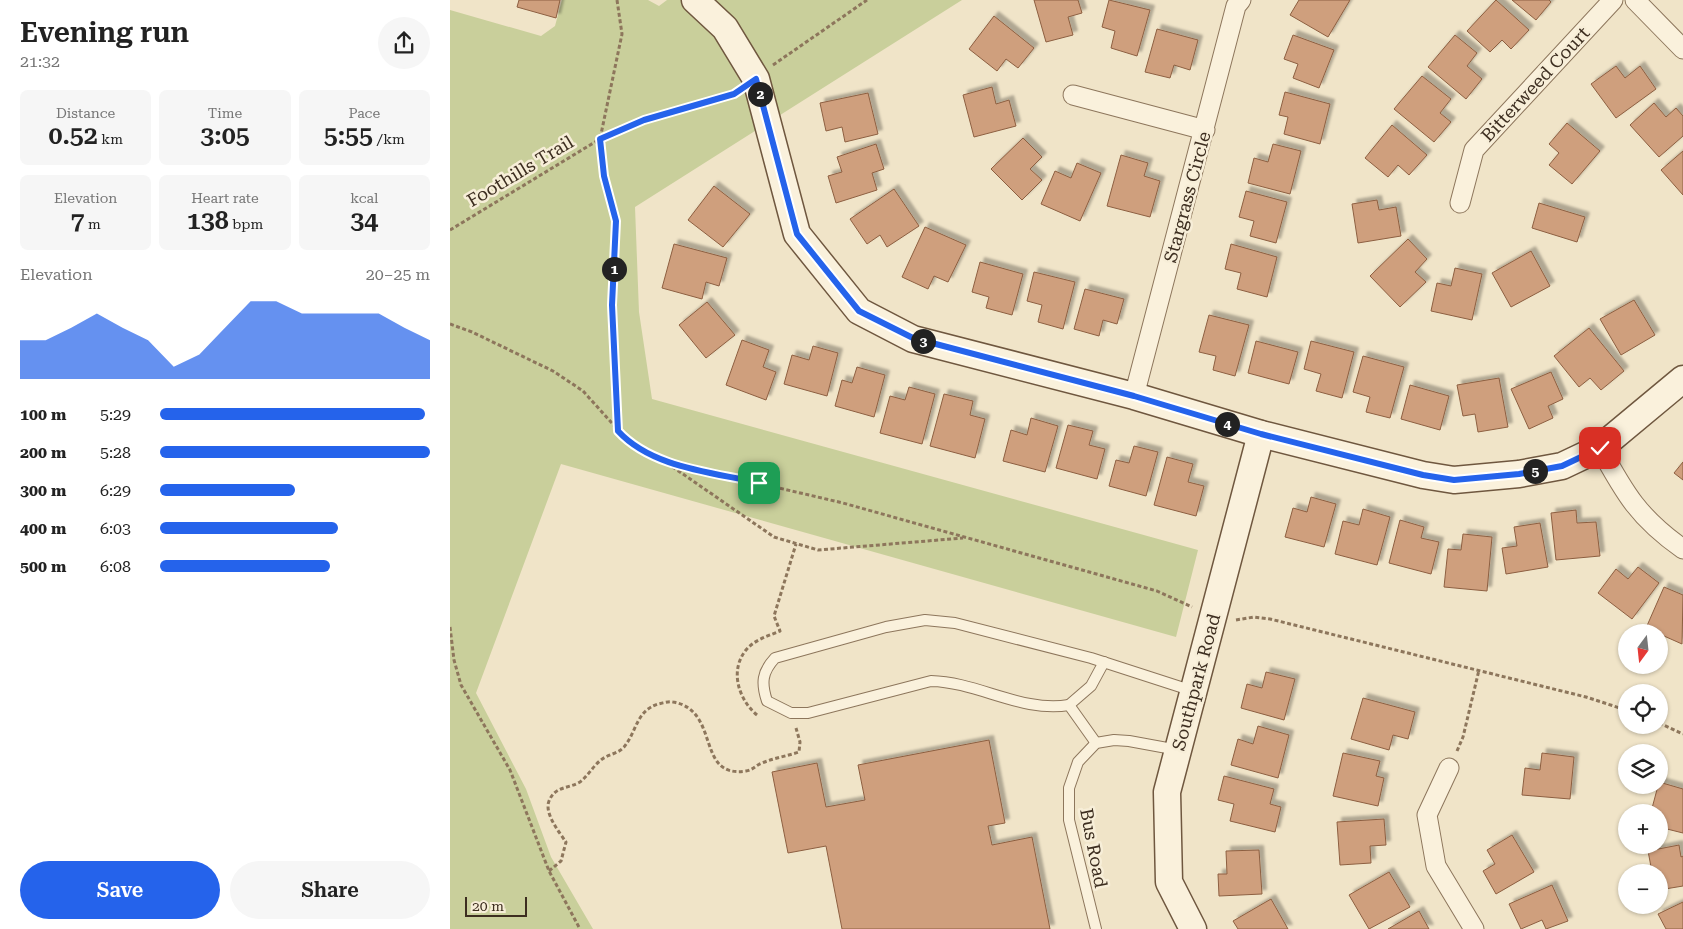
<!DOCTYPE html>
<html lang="en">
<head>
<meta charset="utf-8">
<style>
	:root { --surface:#fff; --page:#f6f6f6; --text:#222; --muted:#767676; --accent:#2563eb }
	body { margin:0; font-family:"Roboto Serif",serif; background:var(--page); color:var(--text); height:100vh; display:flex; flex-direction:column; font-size:19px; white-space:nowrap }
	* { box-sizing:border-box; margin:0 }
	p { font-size:16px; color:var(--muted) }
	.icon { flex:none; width:28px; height:28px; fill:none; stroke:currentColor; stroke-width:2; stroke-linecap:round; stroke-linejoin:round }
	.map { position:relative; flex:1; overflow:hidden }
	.panel { display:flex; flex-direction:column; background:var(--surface); width:450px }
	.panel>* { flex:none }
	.needle { width:32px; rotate:195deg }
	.fabs { position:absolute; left:1168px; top:624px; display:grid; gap:10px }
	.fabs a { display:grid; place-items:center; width:50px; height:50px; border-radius:50%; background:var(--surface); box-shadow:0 1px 4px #0004; font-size:25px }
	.scale { position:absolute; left:15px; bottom:12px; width:62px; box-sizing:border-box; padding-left:5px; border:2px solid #3d2e20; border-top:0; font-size:14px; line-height:18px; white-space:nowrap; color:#3d2e20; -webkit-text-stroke:4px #f7eed8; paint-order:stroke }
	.pin { position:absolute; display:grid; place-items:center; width:42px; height:42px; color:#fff; margin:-21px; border-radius:10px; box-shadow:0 2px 8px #0006 }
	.km { position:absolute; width:25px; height:25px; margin:-12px; border-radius:50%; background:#222; color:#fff; font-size:14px; line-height:25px; text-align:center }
	.round { display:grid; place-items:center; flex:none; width:52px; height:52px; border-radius:26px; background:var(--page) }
	.headline { display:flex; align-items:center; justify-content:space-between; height:85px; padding:0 20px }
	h1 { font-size:28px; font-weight:600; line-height:38px }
	.stats { display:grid; grid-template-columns:repeat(3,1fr); gap:8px; height:85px; padding:5px 20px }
	.stats div { display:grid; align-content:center; border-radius:8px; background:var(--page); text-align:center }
	.stats b { font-size:25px; font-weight:600 }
	.stats small { font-size:14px; font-weight:400 }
	.stats p { font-size:14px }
	.chart { height:140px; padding:10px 20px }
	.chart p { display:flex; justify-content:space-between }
	.chart svg { width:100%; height:90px; margin-top:5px; fill:var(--accent); opacity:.7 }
	.primary-button { display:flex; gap:10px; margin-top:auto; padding:10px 20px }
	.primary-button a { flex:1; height:58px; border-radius:30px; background:var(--accent); color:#fff; font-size:20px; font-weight:600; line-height:58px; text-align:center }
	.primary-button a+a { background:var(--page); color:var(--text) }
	ul { padding:0 20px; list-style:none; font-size:16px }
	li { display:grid; grid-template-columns:80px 60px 1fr; align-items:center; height:38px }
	li i { height:12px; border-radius:6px; background:var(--accent) }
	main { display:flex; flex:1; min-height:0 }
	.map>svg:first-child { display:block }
	.green { fill:#c9cf9b }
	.building { fill:#cf9f7d; stroke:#8d5f41; filter:url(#shadow) }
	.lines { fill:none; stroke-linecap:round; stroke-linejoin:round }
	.lane-casing { stroke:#8d765c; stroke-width:12 }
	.street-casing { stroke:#8d765c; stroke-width:21 }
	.secondary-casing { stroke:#6f573f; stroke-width:29 }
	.path { stroke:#8d765c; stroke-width:3; stroke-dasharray:4 2.5; stroke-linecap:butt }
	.lane { stroke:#faf1dc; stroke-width:10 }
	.street { stroke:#faf1dc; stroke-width:19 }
	.secondary { stroke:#faf1dc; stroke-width:26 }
	.route-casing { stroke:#fff; stroke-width:10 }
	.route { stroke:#2563eb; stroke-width:6 }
	.labels { text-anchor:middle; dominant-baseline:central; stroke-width:5; stroke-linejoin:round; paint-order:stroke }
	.street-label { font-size:18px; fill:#3d2e20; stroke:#f7eed8 }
</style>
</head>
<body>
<main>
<section class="panel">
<div class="headline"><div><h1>Evening run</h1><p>21:32</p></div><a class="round"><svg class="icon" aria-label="share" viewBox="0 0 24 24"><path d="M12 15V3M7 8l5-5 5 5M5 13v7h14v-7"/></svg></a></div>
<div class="stats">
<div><p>Distance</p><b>0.52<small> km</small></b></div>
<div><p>Time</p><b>3:05</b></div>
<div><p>Pace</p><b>5:55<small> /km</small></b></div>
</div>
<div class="stats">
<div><p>Elevation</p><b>7<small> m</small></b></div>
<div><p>Heart rate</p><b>138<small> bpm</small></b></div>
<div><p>kcal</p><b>34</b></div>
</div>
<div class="chart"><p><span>Elevation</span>20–25 m</p>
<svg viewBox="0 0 160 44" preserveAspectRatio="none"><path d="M0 44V25L10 25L20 19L30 12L40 19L50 25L60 38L70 32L80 19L90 6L100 6L110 12L120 12L130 12L140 12L150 19L160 25V44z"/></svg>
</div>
<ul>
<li><b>100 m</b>5:29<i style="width:98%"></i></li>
<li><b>200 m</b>5:28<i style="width:100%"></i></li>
<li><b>300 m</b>6:29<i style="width:50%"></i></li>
<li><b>400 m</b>6:03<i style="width:66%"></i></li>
<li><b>500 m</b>6:08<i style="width:63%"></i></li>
</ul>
<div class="primary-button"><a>Save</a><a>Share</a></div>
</section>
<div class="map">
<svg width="1233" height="929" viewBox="0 0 1233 929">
	<defs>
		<filter id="shadow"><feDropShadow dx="4.5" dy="-4.5" stdDeviation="1" flood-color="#0004"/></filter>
	</defs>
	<rect width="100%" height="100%" fill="#f0e4c8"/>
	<polygon class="green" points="112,0 198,0 209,6 217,0 512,0 185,207 189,312 202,399 748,550 726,637 111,464 26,693 76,789 101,857 143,929 0,929 0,10 91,36 105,26"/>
	<g class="building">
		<polygon points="69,0 110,0 106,18 67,7"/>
		<polygon points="584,0 628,0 632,13 618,17 623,35 596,42"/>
		<polygon points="659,0 700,10 687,56 661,48 665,31 652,27"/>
		<polygon points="849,0 900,0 878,37 840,15"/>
		<polygon points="1046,0 1079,30 1061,49 1052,40 1040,52 1017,31"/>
		<polygon points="1062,0 1099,0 1101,2 1086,20"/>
		<polygon points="544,16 584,48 568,68 556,59 547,71 519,49"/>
		<polygon points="707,29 748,40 740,70 724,65 720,78 695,72"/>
		<polygon points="843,35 884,50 869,88 843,78 848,64 834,59"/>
		<polygon points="1005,35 1027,53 1017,66 1032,79 1016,99 978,67"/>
		<polygon points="1166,66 1175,78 1190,66 1206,89 1166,118 1141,84"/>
		<polygon points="972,76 1001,99 990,113 1001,122 984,142 944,109"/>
		<polygon points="542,87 546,104 559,100 566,126 524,137 513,95"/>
		<polygon points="835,92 880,104 870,144 834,134 838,117 829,115"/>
		<polygon points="418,93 428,134 395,142 392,127 376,131 370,103"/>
		<polygon points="1204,103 1216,117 1226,108 1233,116 1233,136 1209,157 1180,125"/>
		<polygon points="1117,123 1150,151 1122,184 1099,165 1109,153 1099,144"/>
		<polygon points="942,125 977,155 959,175 948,165 938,177 915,158"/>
		<polygon points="573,138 592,157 580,169 592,180 572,200 541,169"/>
		<polygon points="426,144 434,169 422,173 427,190 386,203 378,176 392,172 387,157"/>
		<polygon points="823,144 851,151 840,194 798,183 804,158 818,162"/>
		<polygon points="1233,151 1233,195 1211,170"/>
		<polygon points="671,155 698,163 694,176 710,181 700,217 657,206"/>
		<polygon points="627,163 651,173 630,221 591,204 605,171 621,178"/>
		<polygon points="264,186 300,214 273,247 238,220"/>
		<polygon points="444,189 469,226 437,247 430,235 417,244 400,219"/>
		<polygon points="796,191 837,202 826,243 800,236 804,221 789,217"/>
		<polygon points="927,200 929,210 946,207 951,236 908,243 902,204"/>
		<polygon points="1089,203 1135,217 1127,242 1082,228"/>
		<polygon points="475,227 516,245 498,282 484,276 478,289 452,277"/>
		<polygon points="958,239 977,259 965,272 976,282 950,307 920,276"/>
		<polygon points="224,244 277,258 269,286 256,282 252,299 212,288"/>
		<polygon points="781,244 827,257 817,297 787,289 791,273 775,269"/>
		<polygon points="1081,251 1100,286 1061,307 1042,273"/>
		<polygon points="530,262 573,274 562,315 536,308 539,297 522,292"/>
		<polygon points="1005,268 1032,274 1022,320 981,311 987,283 1001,286"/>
		<polygon points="584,272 625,282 613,329 588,322 592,305 577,301"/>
		<polygon points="635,289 674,299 667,324 653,320 649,336 624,329"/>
		<polygon points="1184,300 1205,335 1171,355 1150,319"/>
		<polygon points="257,302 285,335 256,358 229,325"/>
		<polygon points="759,315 799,325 785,376 763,370 766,356 749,352"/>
		<polygon points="1139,328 1174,371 1151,390 1140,378 1129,387 1104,356"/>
		<polygon points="292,340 319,350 313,367 326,372 316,400 276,385"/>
		<polygon points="806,341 848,352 839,384 798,373"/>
		<polygon points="861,341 904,352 892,398 866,391 871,374 854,369"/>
		<polygon points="363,346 388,353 377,396 334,384 342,355 359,360"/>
		<polygon points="913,356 954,367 940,418 916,412 920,397 903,392"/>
		<polygon points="407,367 435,375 424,417 385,406 392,380 402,383"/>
		<polygon points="1101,372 1113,399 1098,406 1103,418 1079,429 1061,389"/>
		<polygon points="1049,378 1058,427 1028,432 1025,414 1013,416 1007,385"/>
		<polygon points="960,385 999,396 990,430 951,419"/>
		<polygon points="459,387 485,394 472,444 430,433 440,396 455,400"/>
		<polygon points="494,394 523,401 520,415 535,419 525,458 480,446"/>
		<polygon points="581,418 608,426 595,472 553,461 561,430 577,435"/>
		<polygon points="618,425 643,431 639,445 655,449 647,479 606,468"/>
		<polygon points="684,446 708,452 696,496 659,486 666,460 679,463"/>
		<polygon points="717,457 743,464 738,482 754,486 746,516 704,505"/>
		<polygon points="1233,462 1233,480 1224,473"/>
		<polygon points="861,497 886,504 874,547 835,537 843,508 857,512"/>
		<polygon points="913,509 940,517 927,565 885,554 893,521 909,525"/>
		<polygon points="1126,510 1127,523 1146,522 1150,556 1106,560 1101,513"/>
		<polygon points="950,520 974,527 971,538 989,542 981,574 939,563"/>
		<polygon points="1090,523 1098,567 1056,574 1052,548 1067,546 1064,527"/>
		<polygon points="1013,534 1042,537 1037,591 994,587 998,549 1011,550"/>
		<polygon points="1188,567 1209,583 1182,619 1148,593 1166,569 1178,579"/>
		<polygon points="1214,587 1233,595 1232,644 1196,628"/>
		<polygon points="816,672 845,679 834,720 791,708 797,684 812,688"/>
		<polygon points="913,698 965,712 958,739 943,735 939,750 901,739"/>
		<polygon points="808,726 839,735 828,778 781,765 788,739 803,744"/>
		<polygon points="539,740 555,823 538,826 542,845 582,837 600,929 392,929 376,846 338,853 322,772 367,763 376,807 415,800 408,765"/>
		<polygon points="893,753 930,761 926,776 934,778 928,806 883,796"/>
		<polygon points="1092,753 1124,757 1120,799 1072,795 1075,768 1090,770"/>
		<polygon points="774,776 824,789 820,804 831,807 825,832 780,821 784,804 768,800"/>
		<polygon points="1209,782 1233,789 1233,833 1209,827 1209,812 1201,812"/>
		<polygon points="934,819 936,845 920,846 921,863 890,865 887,822"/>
		<polygon points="1062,835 1084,872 1046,894 1033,871 1045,864 1037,850"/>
		<polygon points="1229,845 1231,857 1233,856 1233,886 1209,890 1209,872 1202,872 1198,851"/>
		<polygon points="809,850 812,894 769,896 768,874 777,874 776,851"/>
		<polygon points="939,872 960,907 919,929 899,895"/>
		<polygon points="1102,885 1118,921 1096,929 1092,920 1071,929 1059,904"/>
		<polygon points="821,899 838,929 788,929 783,921"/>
		<polygon points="1233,902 1233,929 1216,929 1208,914"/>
		<polygon points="969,911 979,929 938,929"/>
	</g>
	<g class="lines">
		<defs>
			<g id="lane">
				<polyline points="619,705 641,686 654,662"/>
				<path d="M646 743 619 705C572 713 528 682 481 681L358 713H341L317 701C311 683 312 672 325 658L436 627 475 620 505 623 641 658 743 691"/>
				<polyline points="646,929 619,820 619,788 628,762 646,743 664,740 679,741 728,750"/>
			</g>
			<g id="street">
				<polyline points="1185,0 1233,49"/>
				<polyline points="623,95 755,130"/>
				<polyline points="1010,203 1024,150 1163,0"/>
				<polyline points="684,396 786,6 791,0"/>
				<path d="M1150 448C1175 494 1189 518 1233 549"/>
				<polyline points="999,768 977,815 986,866 1024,929"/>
			</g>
			<g id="secondary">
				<polyline points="245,0 275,28 306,79 347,234 409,311 463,339 684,396 811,434 973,475 1004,480 1069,474 1112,466 1150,448 1233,379"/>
				<polyline points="743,929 719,882 717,792 811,434"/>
			</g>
		</defs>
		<use href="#lane" class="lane-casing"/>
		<use href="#street" class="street-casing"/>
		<use href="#secondary" class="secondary-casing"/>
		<g class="path">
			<polyline points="167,0 172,34 150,139 154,177 166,221 162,305 168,430"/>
			<polyline points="323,65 417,0"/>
			<polyline points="0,230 150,139 194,119 286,93"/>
			<polyline points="0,324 22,332 103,371 133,391 179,442 214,461 393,503 707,591 742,607"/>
			<polyline points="217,463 324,537 368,550 513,538"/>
			<polyline points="786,620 804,617 820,619 1136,697 1176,710"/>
			<polyline points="0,627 4,660 11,685 60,770 99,871 130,929"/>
			<path d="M307 715C289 700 279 671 296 650 304 640 318 636 330 631L324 616 346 544"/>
			<polyline points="1209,723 1233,734"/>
			<polyline points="1007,751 1013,737 1029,670"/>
			<path d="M99 871 111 861 116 842C109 832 94 813 99 801 105 786 118 789 130 782 138 776 143 766 151 760 158 754 168 754 174 747 187 731 186 711 208 704 213 703 219 701 223 702 271 710 245 779 296 771 303 770 306 765 312 763 324 758 337 756 349 752L350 742 346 728"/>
		</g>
		<use href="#lane" class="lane"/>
		<use href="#street" class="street"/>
		<use href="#secondary" class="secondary"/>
	</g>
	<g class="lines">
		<defs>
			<path id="route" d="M309 483C262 472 202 468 168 431L162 305 166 221 154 176 150 139 194 120 284 94 306 79 347 234 409 311 463 338 684 396 811 434 973 475 1004 480 1069 474 1112 466 1150 448"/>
		</defs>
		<use href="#route" class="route-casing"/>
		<use href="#route" class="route"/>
	</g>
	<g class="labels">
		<g class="street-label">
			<text transform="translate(1085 84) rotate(-47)">Bitterweed Court</text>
			<text transform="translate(70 171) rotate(-31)">Foothills Trail</text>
			<text transform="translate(737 197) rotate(-75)">Stargrass Circle</text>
			<text transform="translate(746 682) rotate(-75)">Southpark Road</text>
			<text transform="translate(644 848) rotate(79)">Bus Road</text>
		</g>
	</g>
</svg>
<div class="fabs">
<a><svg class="needle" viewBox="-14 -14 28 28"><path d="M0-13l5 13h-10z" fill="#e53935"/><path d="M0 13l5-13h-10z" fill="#767676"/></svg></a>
<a><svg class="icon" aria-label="locate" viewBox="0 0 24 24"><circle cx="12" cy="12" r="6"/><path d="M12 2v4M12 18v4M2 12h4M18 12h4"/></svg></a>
<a><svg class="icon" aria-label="layers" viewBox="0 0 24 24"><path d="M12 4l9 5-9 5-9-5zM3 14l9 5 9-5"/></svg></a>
<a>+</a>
<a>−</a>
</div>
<div class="scale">20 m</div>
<div class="pin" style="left:309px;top:483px;background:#1e9e55"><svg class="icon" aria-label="arrive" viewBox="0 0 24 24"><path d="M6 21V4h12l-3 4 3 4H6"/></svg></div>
<div class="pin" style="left:1150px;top:448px;background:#d93025"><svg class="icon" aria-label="check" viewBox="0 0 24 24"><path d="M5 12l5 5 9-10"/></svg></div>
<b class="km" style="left:164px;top:269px">1</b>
<b class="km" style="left:310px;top:94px">2</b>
<b class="km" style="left:473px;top:341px">3</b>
<b class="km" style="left:777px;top:424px">4</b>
<b class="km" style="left:1085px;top:471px">5</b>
</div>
</main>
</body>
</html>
